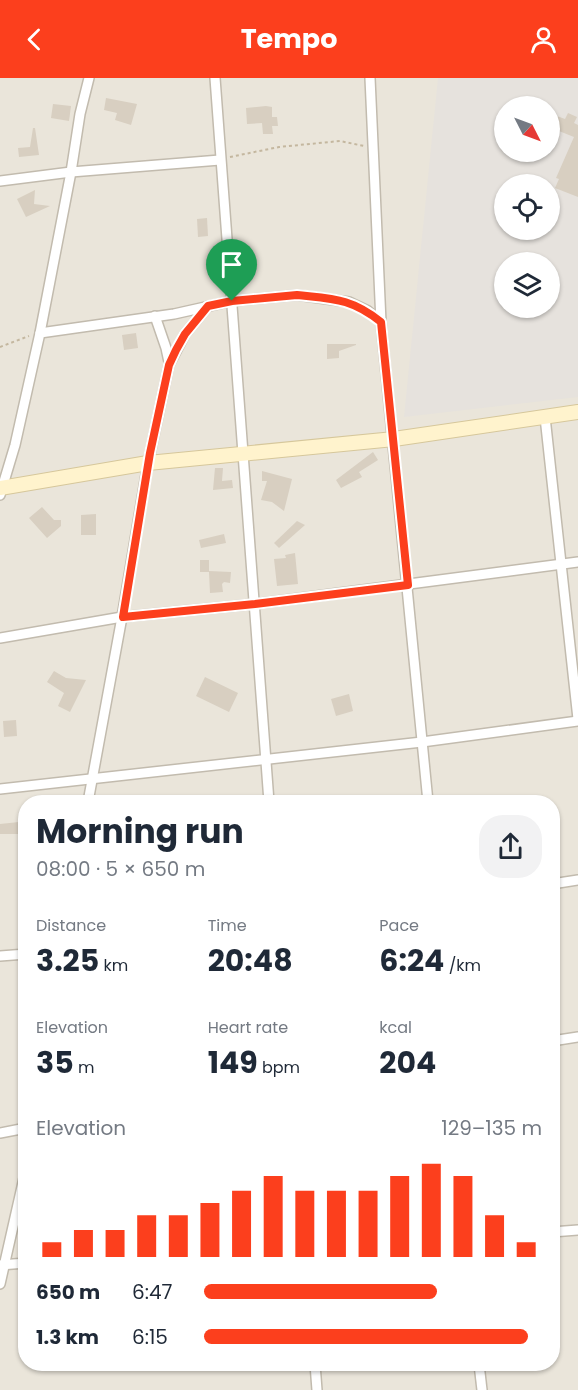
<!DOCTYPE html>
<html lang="en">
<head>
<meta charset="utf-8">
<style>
	:root { --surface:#fff; --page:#f2f2f3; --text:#1f2937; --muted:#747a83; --accent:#fc3f1d }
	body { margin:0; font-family:Poppins,sans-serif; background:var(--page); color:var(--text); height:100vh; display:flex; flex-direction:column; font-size:22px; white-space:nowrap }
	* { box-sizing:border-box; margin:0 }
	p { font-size:20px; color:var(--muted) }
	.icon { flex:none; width:33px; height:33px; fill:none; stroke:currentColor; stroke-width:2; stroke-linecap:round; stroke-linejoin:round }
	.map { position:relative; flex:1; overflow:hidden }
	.panel { position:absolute; left:18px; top:717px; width:542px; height:576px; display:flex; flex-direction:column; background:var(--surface); border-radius:24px; box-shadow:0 2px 4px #0004 }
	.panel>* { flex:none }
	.needle { width:39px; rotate:132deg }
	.controls { position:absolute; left:494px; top:18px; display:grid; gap:12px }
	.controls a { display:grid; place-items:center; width:66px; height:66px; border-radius:50%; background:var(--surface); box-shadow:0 2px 4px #0004; font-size:30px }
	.pin { position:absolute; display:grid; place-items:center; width:51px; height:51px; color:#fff; margin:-62px -26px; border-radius:50% 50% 50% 0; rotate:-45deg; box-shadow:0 0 6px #0007 }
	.pin .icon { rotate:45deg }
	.round { display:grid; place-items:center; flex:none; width:63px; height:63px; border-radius:24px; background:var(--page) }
	.headline { display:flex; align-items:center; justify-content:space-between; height:102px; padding:0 18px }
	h1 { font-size:33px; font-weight:700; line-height:45px }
	.figures { display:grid; grid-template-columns:repeat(3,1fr); gap:9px; height:102px; padding:6px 18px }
	.figures div { display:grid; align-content:center }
	.figures b { font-size:30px; font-weight:700 }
	.figures small { font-size:16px; font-weight:400 }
	.figures p { font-size:16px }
	.chart { height:168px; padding:12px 18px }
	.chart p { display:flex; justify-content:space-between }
	.chart svg { width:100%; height:108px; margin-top:6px; stroke:var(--accent); stroke-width:6 }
	ul { padding:0 18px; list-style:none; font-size:20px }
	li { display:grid; grid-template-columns:96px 72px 1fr; align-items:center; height:45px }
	li i { height:15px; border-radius:8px; background:var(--accent) }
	header { display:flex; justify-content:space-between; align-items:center; height:78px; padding:0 18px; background:var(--accent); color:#fff; font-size:27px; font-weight:700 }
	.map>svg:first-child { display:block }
	.residential { fill:#eae5da; fill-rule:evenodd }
	.industrial { fill:#e6e2dd; fill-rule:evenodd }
	.building { fill:#d8cfc1 }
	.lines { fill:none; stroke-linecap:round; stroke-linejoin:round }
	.street-casing { stroke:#c2bbae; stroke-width:12 }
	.secondary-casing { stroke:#d6c79b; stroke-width:16 }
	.path { stroke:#c4b79f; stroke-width:2; stroke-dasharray:3 3; stroke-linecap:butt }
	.street { stroke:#fff; stroke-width:9 }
	.secondary { stroke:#fff3cd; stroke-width:14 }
	.route-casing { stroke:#fff; stroke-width:12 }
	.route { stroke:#fc3f1d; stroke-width:8 }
</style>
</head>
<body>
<header><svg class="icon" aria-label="back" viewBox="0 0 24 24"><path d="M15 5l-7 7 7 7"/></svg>Tempo<svg class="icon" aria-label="person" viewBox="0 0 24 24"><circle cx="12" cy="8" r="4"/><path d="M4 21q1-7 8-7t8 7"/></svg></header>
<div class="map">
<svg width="578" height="1312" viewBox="0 0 578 1312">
	<rect width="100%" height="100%" fill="#f6f3ec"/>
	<path class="residential" d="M0 0H578V1312H0ZM504 28H549V74H504ZM504 106H549V152H504ZM504 184H549V230H504ZM26 724H552V1286H26Z"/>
	<path class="industrial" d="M438 0H578V319L404 339ZM504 28H549V74H504ZM504 106H549V152H504ZM504 184H549V230H504Z"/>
	<g class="building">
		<polygon points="106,20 137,26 131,47 115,42 117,35 104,32"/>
		<polygon points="53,26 71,28 69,43 51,40"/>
		<polygon points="266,28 272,29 272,39 277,39 278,48 272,48 273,56 263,56 262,45 247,46 246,30"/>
		<polygon points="549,35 565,41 568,35 577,39 574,45 578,47 578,119 555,110 559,101 556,100 574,59 549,49"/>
		<polygon points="33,50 35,50 39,77 19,79 18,70 30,69"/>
		<polygon points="35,112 34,126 50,128 26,139 17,121"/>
		<polygon points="207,140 208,158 198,159 197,141"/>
		<polygon points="136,255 138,270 124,272 122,257"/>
		<polygon points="327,266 356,266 356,267 339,273 339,280 327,281"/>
		<polygon points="373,374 378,382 359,394 362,399 341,410 336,402"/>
		<polygon points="215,390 223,390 222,403 232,402 233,410 213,412"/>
		<polygon points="262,393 292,401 284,433 272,424 261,422 267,403 262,403"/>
		<polygon points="42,429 54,442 61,442 61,448 47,460 29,440"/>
		<polygon points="96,436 96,457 81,457 81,437"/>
		<polygon points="297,443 305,447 279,470 274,465"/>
		<polygon points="224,456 226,465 201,470 199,462"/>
		<polygon points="295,475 298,506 277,508 274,481 286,480 285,477"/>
		<polygon points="200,482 209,482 209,493 231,494 230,505 224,504 222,506 223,514 210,515 209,494 200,494"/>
		<polygon points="54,593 66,600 86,602 70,634 58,628 64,615 47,604"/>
		<polygon points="205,599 238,615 229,634 196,618"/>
		<polygon points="349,616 353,633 336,638 331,621"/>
		<polygon points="16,642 17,658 4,659 3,643"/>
		<polygon points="19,744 20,756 0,756 0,746"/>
	</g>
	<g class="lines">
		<defs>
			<g id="street">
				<polyline points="215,0 269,724"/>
				<polyline points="370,0 381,244 428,724"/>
				<polyline points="0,103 71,94 220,82"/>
				<polyline points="155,238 166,270 169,284"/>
				<polyline points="40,255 174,236 232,223 297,217 349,224 368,233 381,244"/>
				<polyline points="545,339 578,641"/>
				<polyline points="0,417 15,367 40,255 71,94 80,36 89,0"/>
				<polyline points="0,560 122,539 255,526 578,484"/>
				<polyline points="0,711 422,664 578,643"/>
				<polyline points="88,724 122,539 148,385 169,287 185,256 208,228"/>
				<polyline points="552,806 578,802"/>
				<polyline points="0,878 26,876"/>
				<polyline points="552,963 578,959"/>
				<polyline points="0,1055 26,1050"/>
				<polyline points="552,1154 578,1152"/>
				<polyline points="0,1187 26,1185"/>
				<polyline points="0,1206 26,1091"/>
				<polyline points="315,1286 317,1312"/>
				<polyline points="479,1286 482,1312"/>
			</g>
			<polyline id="secondary" points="0,410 148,385 394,361 578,334"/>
		</defs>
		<use href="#street" class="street-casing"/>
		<use href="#secondary" class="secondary-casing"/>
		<g class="path">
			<polyline points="230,79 279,69 340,63 364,68"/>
			<polyline points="0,269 29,258"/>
		</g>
		<use href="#street" class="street"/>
		<use href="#secondary" class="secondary"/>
	</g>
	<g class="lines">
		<defs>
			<path id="route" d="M297 217C333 221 351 220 381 244L408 507 255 526 123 539 150 375 169 287 176 272 185 256 208 228 232 223Z"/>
		</defs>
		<use href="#route" class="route-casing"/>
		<use href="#route" class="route"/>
	</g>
</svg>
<div class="controls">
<a><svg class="needle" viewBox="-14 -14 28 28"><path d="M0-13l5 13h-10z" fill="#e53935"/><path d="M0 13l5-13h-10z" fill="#747a83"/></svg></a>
<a><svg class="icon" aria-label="locate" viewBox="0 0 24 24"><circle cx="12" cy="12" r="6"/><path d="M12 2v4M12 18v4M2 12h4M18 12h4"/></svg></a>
<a><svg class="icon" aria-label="layers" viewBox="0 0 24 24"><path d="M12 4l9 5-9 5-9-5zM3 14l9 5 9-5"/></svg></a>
</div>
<div class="pin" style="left:232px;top:223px;background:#1e9e55"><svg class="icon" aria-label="arrive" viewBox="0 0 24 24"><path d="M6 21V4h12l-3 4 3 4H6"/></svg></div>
<section class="panel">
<div class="headline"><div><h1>Morning run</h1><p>08:00 · 5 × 650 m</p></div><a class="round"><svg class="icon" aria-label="share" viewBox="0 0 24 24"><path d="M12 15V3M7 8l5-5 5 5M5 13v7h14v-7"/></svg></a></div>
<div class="figures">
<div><p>Distance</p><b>3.25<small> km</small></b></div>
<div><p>Time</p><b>20:48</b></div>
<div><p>Pace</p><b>6:24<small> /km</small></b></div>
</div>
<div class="figures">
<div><p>Elevation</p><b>35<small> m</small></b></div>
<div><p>Heart rate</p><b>149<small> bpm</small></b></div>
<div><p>kcal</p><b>204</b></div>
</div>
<div class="chart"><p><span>Elevation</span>129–135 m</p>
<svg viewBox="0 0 160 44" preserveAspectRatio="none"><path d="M5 44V38M15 44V33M25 44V33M35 44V27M45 44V27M55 44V22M65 44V17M75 44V11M85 44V17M95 44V17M105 44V17M115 44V11M125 44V6M135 44V11M145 44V27M155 44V38"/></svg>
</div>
<ul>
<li><b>650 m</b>6:47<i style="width:69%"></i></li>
<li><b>1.3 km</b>6:15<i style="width:96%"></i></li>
</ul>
</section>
</div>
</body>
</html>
